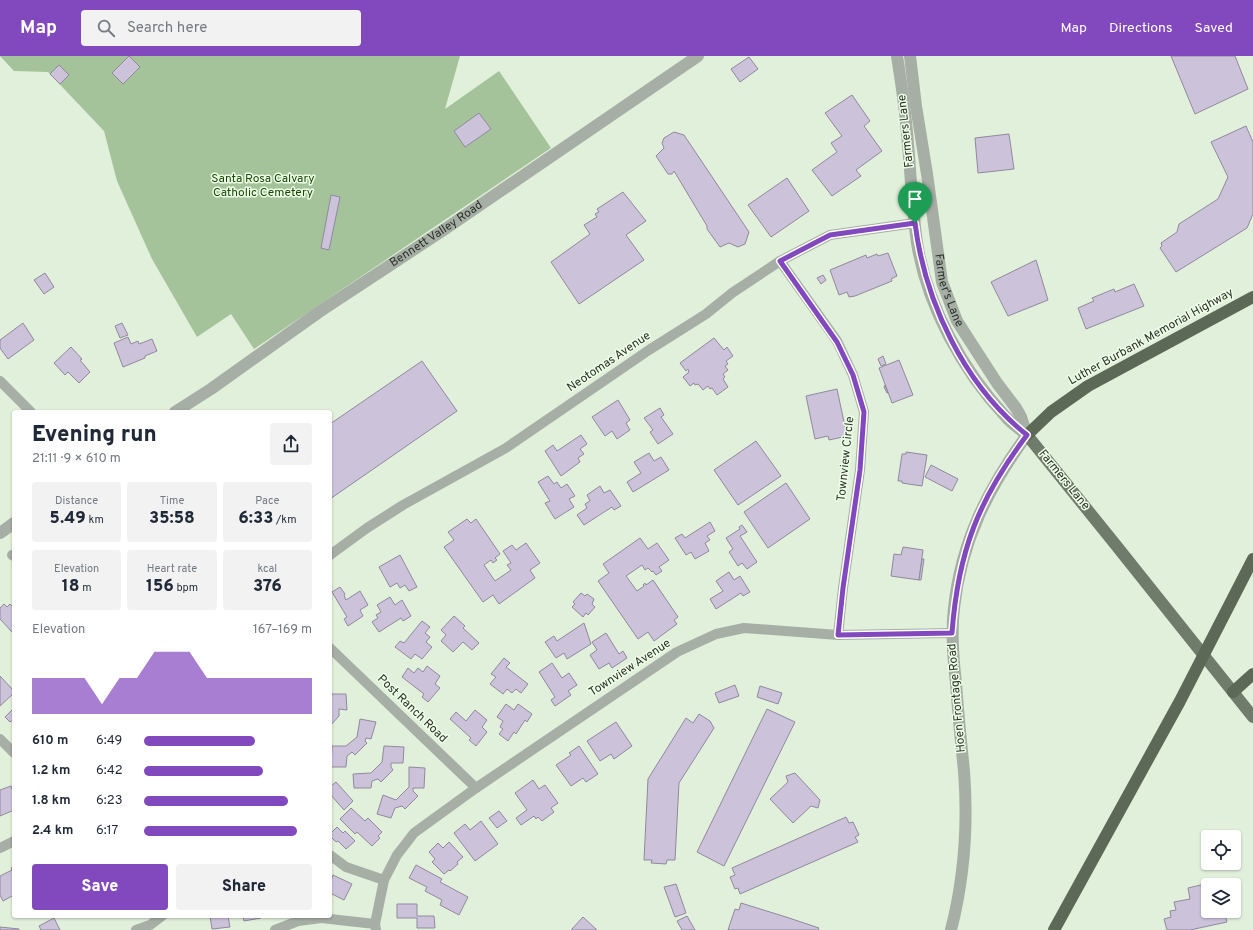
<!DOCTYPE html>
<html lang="en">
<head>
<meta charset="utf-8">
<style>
	:root { --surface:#fff; --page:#f2f2f3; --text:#1f2937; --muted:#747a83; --accent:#8248be }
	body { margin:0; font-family:Overpass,sans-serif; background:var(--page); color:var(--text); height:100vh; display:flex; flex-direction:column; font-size:15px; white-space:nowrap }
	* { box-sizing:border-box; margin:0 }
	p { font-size:13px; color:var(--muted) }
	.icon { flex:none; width:22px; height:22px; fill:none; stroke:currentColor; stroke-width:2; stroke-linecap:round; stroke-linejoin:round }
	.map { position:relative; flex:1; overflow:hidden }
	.drawer { position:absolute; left:12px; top:354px; width:320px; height:508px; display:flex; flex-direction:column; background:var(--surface); border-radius:4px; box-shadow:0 1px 3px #0004 }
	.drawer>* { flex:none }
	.fabs { position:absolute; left:1201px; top:774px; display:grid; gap:8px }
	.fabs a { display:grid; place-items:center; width:40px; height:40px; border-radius:4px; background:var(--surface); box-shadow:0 1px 3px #0004; font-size:20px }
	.pin { position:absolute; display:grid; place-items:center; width:34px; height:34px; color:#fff; margin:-41px -17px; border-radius:50% 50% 50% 0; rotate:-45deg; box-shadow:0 0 4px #0007 }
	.pin .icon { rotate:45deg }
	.round { display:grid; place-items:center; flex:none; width:42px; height:42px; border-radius:4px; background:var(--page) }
	.summary { display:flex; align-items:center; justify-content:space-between; height:68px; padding:0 20px }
	h1 { font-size:22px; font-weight:800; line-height:30px }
	.figures { display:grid; grid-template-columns:repeat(3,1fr); gap:6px; height:68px; padding:4px 20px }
	.figures div { display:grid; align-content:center; border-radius:4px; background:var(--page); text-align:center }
	.figures b { font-size:17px; font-weight:800 }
	.figures small { font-size:11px; font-weight:400 }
	.figures p { font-size:11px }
	.chart { height:112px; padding:8px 20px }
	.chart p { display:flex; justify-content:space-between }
	.chart svg { width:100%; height:72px; margin-top:4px; fill:var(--accent); opacity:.7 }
	.action { display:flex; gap:8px; margin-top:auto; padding:8px 20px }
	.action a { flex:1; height:46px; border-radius:4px; background:var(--accent); color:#fff; font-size:16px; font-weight:800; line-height:46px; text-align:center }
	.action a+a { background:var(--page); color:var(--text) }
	ul { padding:0 20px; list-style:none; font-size:13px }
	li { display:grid; grid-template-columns:64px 48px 1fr; align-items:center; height:30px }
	li i { height:10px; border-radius:5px; background:var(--accent) }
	header { display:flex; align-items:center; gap:24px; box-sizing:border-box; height:56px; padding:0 20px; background:var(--accent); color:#fff }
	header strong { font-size:19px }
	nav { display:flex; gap:22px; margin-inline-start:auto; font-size:14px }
	.search { width:280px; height:36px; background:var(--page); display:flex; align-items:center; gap:10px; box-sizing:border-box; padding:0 14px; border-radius:4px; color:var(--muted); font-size:15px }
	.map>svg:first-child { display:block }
	.green { fill:#a5c39b }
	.building { fill:#ccc3db; stroke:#91889e }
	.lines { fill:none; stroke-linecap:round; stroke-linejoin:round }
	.minor { stroke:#a7aea5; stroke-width:10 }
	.tertiary { stroke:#a7aea5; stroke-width:12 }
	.primary { stroke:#6f7b6b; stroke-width:12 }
	.motorway { stroke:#5b6956; stroke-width:12 }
	.route-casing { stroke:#fff; stroke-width:8 }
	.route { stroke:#8248be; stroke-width:5 }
	.labels { text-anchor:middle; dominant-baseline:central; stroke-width:3; stroke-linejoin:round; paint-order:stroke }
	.street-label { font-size:12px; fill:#2c322a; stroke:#edfee7 }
	.park-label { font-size:12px; fill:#1a4703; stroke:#edfee7 }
</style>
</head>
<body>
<header>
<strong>Map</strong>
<div class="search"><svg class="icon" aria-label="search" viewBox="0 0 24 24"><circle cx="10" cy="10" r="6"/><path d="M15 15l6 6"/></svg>Search here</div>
<nav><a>Map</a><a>Directions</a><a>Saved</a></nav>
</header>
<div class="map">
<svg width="1253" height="874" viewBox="0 0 1253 874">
	<rect width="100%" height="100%" fill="#e0f0da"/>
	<polygon class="green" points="0,0 460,0 445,53 499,15 551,92 254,293 231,258 197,281 152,203 117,125 104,75 48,16 14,15"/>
	<g class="building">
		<polygon points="129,0 140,11 123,28 112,17"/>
		<polygon points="1171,0 1235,0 1248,33 1195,58"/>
		<polygon points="749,1 758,13 740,26 731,13"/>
		<polygon points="59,9 69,19 60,28 50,18"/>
		<polygon points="852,39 870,65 864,70 882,95 856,114 861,120 832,140 812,114 837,96 831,87 842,80 825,57"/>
		<polygon points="479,57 491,73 465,91 454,75"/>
		<polygon points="1246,70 1253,86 1253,158 1247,172 1176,216 1160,192 1162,190 1161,187 1177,176 1179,168 1218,143 1228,121 1211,86"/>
		<polygon points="674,76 684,79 749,176 745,188 738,191 729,187 720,191 707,173 707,170 674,115 672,118 668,118 656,100 664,92 662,87 664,82"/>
		<polygon points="1009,78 1014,113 978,117 975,82"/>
		<polygon points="787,122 809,155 771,181 748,149"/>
		<polygon points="623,136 646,165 626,179 644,204 579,248 551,206 590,178 584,169 597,161 595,158 599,156 597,153"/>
		<polygon points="331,139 340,141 329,194 321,192"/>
		<polygon points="888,197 897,220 891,223 892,225 855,240 849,241 847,236 839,239 830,214 866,199 867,202 877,198 878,200"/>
		<polygon points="1036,204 1048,244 1008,260 991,226"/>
		<polygon points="45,217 54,231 44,238 34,224"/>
		<polygon points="823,219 826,224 821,228 817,222"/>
		<polygon points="1134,228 1144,250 1086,273 1078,252 1094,245 1092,242 1114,233 1115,236"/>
		<polygon points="23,267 34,284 8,303 0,292 0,284"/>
		<polygon points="122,267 128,279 120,282 115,270"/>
		<polygon points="128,281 131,288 138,285 139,288 152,283 157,295 145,300 145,302 123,311 114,287"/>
		<polygon points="714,282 724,294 727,291 733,300 726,305 728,308 725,310 728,314 723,318 725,321 723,323 728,331 717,339 712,332 710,333 708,330 703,334 698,328 695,329 694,327 690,330 683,321 689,316 688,313 686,315 680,307"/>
		<polygon points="71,291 82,303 80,304 90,316 79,327 68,316 65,319 54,307"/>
		<polygon points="883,300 886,308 881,310 878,303"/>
		<polygon points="899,304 913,339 892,347 879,312"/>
		<polygon points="422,305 457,355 330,443 330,368"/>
		<polygon points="885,329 888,337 887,337 884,331"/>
		<polygon points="837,333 847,380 829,384 828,380 815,383 806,340"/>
		<polygon points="618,344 630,364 626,367 630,374 617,383 612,375 605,380 592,361"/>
		<polygon points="660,352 664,359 661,361 673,378 658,388 650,376 653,374 644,362"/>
		<polygon points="581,379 587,388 580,393 584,398 578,402 580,406 561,420 545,395 553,389 557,395"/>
		<polygon points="756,385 781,420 738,449 714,414"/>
		<polygon points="906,396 927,399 922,430 902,427 902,425 898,425 902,398 906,398"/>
		<polygon points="649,397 654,405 661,401 669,414 633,436 627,426 641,417 634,406"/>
		<polygon points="931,409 958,423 952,435 925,421"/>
		<polygon points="548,420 554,428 557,426 561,432 567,428 575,440 569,443 574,451 555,463 545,447 550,445 538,426"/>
		<polygon points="786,427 810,463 768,492 744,456"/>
		<polygon points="600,430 604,437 610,434 621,450 614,454 612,451 584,469 577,459 587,452 585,448 590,445 587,439"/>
		<polygon points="467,463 471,467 476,463 500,498 495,502 497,504 493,507 491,504 484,509 495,525 511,514 507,509 511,507 503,495 512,489 516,494 526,487 540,507 530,514 535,522 499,548 493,539 483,546 444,491 454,484 448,476"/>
		<polygon points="710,466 715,475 707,480 710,484 705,487 709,495 695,503 691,496 686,499 675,482 682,478 685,482"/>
		<polygon points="742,469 747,476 740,480 757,506 747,513 742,507 738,510 729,496 733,493 726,482 740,473 739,471"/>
		<polygon points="640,482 648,493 657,487 669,504 659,511 662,515 656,519 653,515 652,516 648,512 645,514 642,509 626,520 637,535 644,530 643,529 645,527 646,529 653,524 678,561 674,564 677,568 654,585 648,576 638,583 598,525 609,517 603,508"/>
		<polygon points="903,491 923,494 919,524 891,520 894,498 901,499"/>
		<polygon points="400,499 417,531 409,535 405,529 400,532 397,527 390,531 379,511"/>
		<polygon points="922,503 924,503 921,524 919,524"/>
		<polygon points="729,516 734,524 740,520 750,536 743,540 741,537 716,553 710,543 723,535 716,525"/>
		<polygon points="340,531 345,538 344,539 346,544 360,535 368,549 360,554 363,560 348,570 344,563 347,561 332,536"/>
		<polygon points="581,537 585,540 587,538 594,543 592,548 595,551 588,559 586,557 583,561 572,551 575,548 573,546"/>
		<polygon points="390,541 395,549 402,544 411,560 403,565 401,562 379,576 372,566 378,562 376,559 381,556 377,549"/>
		<polygon points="4,548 7,551 10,548 14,552 14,574 12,576 0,563 0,552"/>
		<polygon points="454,560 465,570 463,572 479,587 472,594 463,586 453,596 441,585 446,579 441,574"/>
		<polygon points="422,565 430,571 425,577 430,581 426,586 432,591 422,603 415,598 411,603 395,591 400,585 404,587"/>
		<polygon points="584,567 591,588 567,603 564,597 556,602 545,586 554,580 557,585"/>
		<polygon points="606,577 619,598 623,595 627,602 612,612 609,607 599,613 590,599 597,594 592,586"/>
		<polygon points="504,602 510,607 506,611 528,628 521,637 516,633 512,637 507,633 503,638 490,628 496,621 491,618"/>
		<polygon points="552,607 562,622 569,617 577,629 568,635 571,639 555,650 551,644 555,641 539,616"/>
		<polygon points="427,610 440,620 435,628 440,632 428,646 422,641 424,638 402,621 408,612 414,617 418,612 423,616"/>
		<polygon points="0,620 14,635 14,637 0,650"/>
		<polygon points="735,629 739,640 719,647 715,637"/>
		<polygon points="760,630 782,637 778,648 757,641"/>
		<polygon points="330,638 346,638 347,654 339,653 339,660 330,670"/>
		<polygon points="506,648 514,654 518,648 532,658 527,666 525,664 516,678 514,676 508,685 499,678 503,673 500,671 503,665 497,661"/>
		<polygon points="14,652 14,663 10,666 5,661"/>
		<polygon points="767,653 795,666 724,810 697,796"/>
		<polygon points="475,654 487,664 482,671 487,676 476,690 469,684 471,682 450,663 456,656 466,665"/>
		<polygon points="699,658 710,665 714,672 679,727 675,804 667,804 666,808 651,807 652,804 644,804 648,723 686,662 693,667"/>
		<polygon points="360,663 376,666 371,683 366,682 365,685 367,687 355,699 352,696 347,700 346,711 331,711 332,690 346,690 357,681"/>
		<polygon points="616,666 632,690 614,703 611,698 600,705 587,685"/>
		<polygon points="384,690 404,691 403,707 391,707 391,711 393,714 381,726 378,723 372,725 371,732 354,732 353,718 371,717 382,706"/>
		<polygon points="579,690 598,718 586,726 583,722 571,730 556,709 571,699 569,697"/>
		<polygon points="409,711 425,712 424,732 413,732 413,735 418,740 405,753 402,750 395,752 391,762 377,758 383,739 396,744 409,731"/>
		<polygon points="795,717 820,744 818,752 811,750 793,767 770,743 788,726 786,720"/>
		<polygon points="533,724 539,733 545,729 558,747 551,752 554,756 542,765 538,761 536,763 534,760 521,769 516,762 527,754 515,737"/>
		<polygon points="336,726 353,745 344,754 330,738 330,731"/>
		<polygon points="11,730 14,739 14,754 0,760 0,734"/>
		<polygon points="351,752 365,765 368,762 382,776 378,780 380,782 372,790 357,776 355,778 340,763"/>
		<polygon points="499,755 507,765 497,772 489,762"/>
		<polygon points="846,761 849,767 853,766 859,779 855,781 858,786 740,838 738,832 735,833 730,821 735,819 732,812"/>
		<polygon points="481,765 498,788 475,805 454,777 465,768 470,774"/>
		<polygon points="337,771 343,777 345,775 355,785 346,793 338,785 336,786 330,780 330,778"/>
		<polygon points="449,786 463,801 457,806 458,808 450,815 449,814 444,818 432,806 435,803 429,796 438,787 443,792"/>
		<polygon points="416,809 442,823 440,826 468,841 459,859 440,849 442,844 425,835 427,831 409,822"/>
		<polygon points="14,811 14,839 3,845 0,839 0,820 12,814 11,812"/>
		<polygon points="333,819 352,828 344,844 330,837 330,821 332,822"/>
		<polygon points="676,828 686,857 675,861 664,831"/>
		<polygon points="1205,828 1208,843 1208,855 1224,855 1227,866 1190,874 1167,874 1164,863 1171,861 1170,855 1176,854 1174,846 1190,843 1188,832"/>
		<polygon points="741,847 786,861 819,872 818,874 728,874 735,853 739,854"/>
		<polygon points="397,848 417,848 417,860 434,860 435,872 417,872 417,862 397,862"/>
		<polygon points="210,860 228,860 230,871 212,873"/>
		<polygon points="243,860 261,860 261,862 244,865"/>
		<polygon points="687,860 695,874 682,874 677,865"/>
		<polygon points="583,861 597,874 571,874"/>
		<polygon points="54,862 60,874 41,874 39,870"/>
		<polygon points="0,871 19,873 19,874 0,874"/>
	</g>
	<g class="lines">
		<g class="minor">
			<polyline points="780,205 837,285 853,319 864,356 860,414 843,532 838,579"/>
			<polyline points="0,325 31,356"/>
			<polyline points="12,499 14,500"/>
			<polyline points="330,499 367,472 403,449 506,392 649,294 706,258 732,237 780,205 830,179 915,167"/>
			<polyline points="330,592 476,732"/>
			<polyline points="0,683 14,697"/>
			<polyline points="0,792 14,785"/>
			<polyline points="330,799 346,811 384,824"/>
			<polyline points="136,874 150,869 162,860"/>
			<polyline points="275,874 298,865 321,862 375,868"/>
			<polyline points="376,874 375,868 384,824 397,799 414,777 476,732 677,596 716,578 744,572 838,579 952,577"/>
		</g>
		<g class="tertiary">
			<path d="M897 0C900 19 903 38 905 57 910 100 911 144 917 187 927 250 963 315 1006 361 1012 368 1020 373 1027 379"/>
			<path id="s1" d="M910 0 916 50 927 118 942 226 957 265 997 327 1016 352 1021 361 1027 379"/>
			<path id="s2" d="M175 356 211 333 319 256 445 173 698 0"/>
			<polyline points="0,477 14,467"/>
			<path d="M951 874C964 823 968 767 964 715 961 686 958 657 956 627 953 602 951 577 954 552 961 486 988 432 1027 379"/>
		</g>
		<polyline class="primary" points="1027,379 1115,488 1253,661"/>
		<g class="motorway">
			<polyline points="1027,379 1051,356 1088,330 1253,241"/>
			<polyline points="1233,636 1253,618"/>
			<polyline points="1054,874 1180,645 1253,503"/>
		</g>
	</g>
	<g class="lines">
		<defs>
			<path id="route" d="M915 167C925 246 964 329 1027 379 978 444 958 496 952 577L838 579 843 532 860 414 864 356 853 319 837 286 780 205 830 179Z"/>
		</defs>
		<use href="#route" class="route-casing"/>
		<use href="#route" class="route"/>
	</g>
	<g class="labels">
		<g class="street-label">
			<text transform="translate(906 75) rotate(-96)">Farmers Lane</text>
			<text stroke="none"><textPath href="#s2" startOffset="316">Bennett Valley Road</textPath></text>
			<text stroke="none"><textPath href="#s1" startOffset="238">Farmer's Lane</textPath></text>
			<text transform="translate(1151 281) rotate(-29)">Luther Burbank Memorial Highway</text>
			<text transform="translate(609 306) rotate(-34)">Neotomas Avenue</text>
			<text transform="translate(846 403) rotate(-84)">Townview Circle</text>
			<text transform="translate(1064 424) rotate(51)">Farmers Lane</text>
			<text transform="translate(630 612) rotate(-33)">Townview Avenue</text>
			<text transform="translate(957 642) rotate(-95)">Hoen Frontage Road</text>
			<text transform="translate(412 653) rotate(44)">Post Ranch Road</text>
		</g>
		<g class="park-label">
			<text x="263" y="123">Santa Rosa Calvary<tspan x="263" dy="14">Catholic Cemetery</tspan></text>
		</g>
	</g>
</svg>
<div class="fabs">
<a><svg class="icon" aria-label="locate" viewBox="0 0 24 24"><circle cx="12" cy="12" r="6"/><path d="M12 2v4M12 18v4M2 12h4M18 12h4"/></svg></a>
<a><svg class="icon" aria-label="layers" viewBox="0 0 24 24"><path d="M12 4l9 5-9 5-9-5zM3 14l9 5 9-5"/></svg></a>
</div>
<div class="pin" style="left:915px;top:167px;background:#1e9e55"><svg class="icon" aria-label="arrive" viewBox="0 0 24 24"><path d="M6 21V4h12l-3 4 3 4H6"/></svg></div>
<section class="drawer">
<div class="summary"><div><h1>Evening run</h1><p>21:11 · 9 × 610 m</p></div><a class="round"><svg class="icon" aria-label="share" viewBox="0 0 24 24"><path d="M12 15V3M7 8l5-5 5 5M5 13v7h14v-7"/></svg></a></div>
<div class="figures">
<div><p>Distance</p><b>5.49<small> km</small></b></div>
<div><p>Time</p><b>35:58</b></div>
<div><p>Pace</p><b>6:33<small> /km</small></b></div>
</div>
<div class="figures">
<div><p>Elevation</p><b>18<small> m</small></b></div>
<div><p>Heart rate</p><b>156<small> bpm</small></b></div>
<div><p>kcal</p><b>376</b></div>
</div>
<div class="chart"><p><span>Elevation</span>167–169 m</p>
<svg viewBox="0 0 160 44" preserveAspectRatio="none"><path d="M0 44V22L10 22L20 22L30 22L40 38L50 22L60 22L70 6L80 6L90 6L100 22L110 22L120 22L130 22L140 22L150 22L160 22V44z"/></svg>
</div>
<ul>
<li><b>610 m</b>6:49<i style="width:66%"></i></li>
<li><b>1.2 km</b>6:42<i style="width:71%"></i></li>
<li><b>1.8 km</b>6:23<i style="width:86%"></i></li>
<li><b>2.4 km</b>6:17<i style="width:91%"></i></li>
</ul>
<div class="action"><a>Save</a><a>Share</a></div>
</section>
</div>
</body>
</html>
